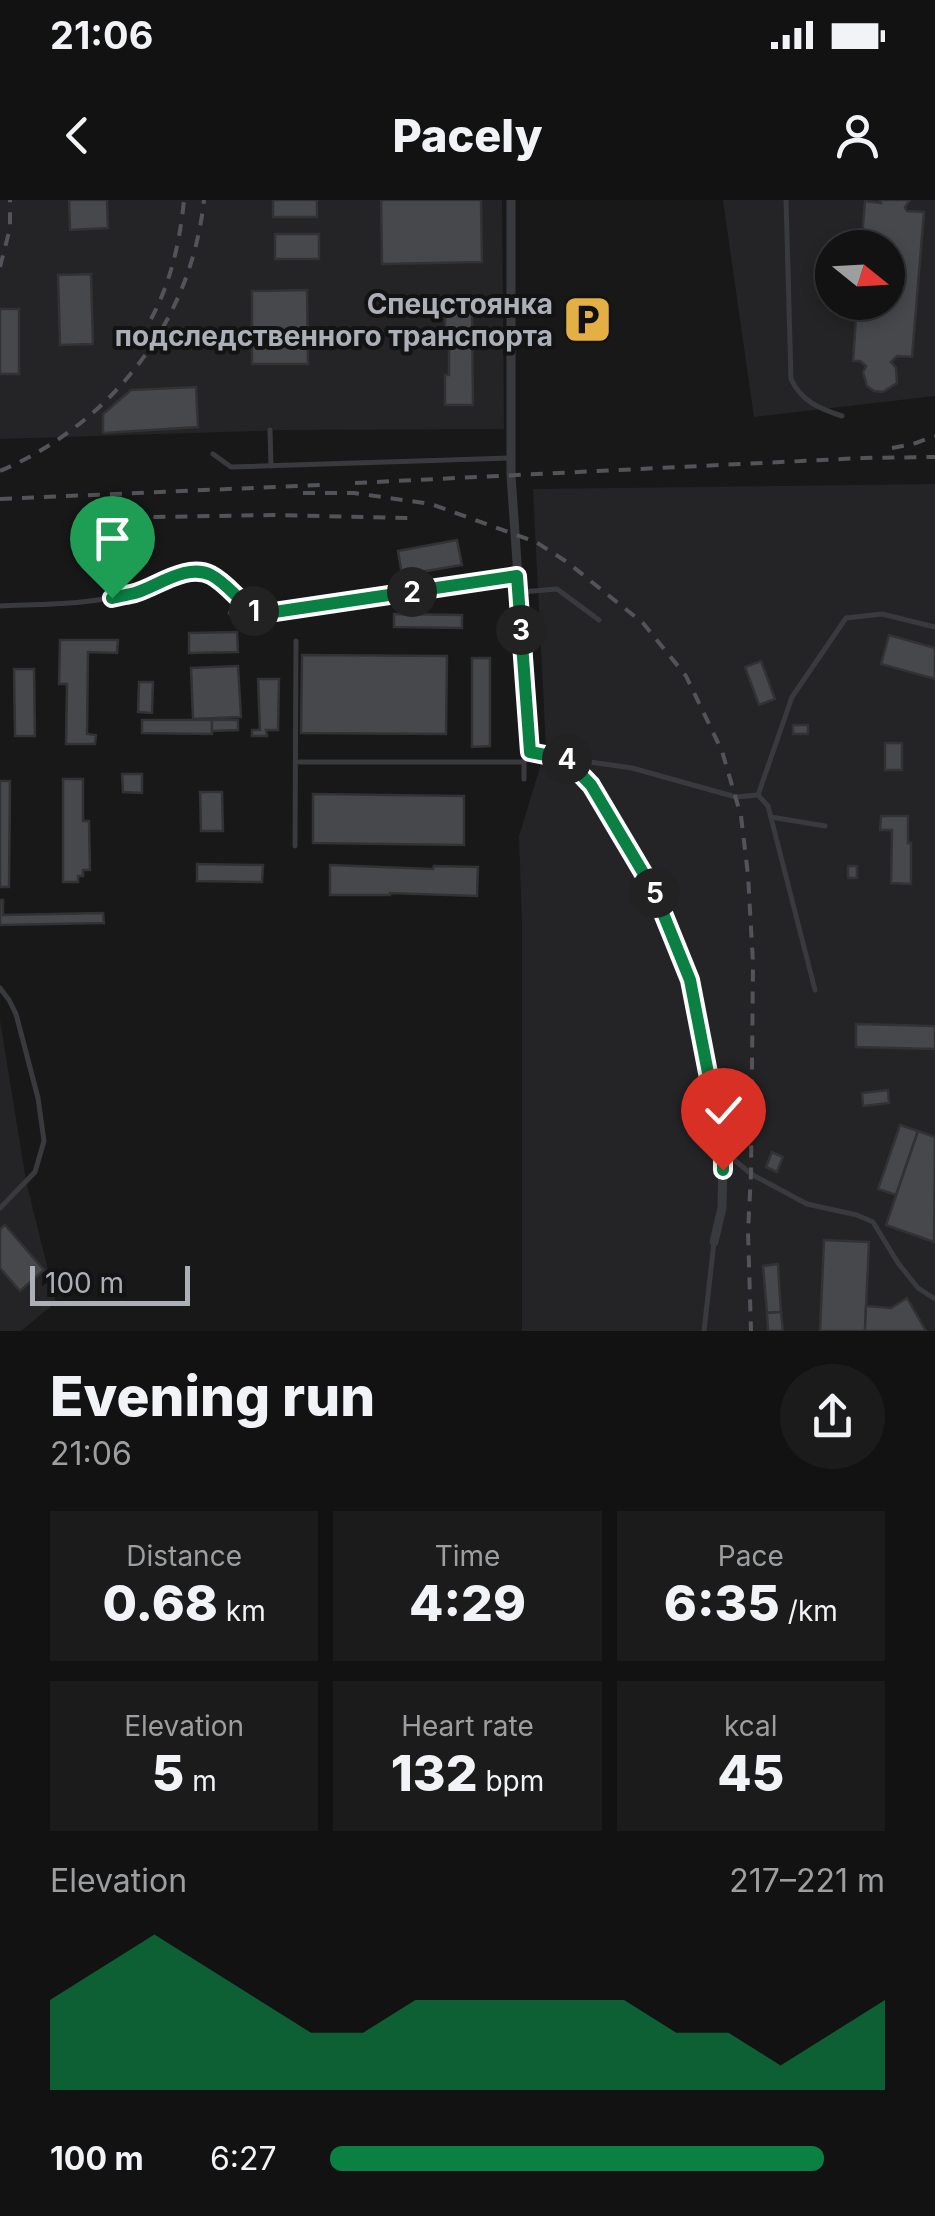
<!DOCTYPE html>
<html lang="en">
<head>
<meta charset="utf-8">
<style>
	:root { --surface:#121213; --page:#1b1b1c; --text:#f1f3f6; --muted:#9c9ea0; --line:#313233; --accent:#0b8043 }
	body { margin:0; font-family:Inter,sans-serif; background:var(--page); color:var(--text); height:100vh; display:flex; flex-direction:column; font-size:38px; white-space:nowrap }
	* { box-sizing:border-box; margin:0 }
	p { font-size:32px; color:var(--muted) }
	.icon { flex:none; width:55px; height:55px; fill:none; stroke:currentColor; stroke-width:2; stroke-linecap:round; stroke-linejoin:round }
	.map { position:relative; height:1131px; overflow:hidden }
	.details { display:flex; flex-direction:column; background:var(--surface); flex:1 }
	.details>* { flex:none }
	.needle { width:65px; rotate:108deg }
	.fabs { position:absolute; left:815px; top:30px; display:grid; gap:20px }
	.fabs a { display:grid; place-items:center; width:90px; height:90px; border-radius:50%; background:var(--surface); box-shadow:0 5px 15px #0003,0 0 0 2px var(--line); font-size:50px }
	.scale { position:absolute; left:30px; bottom:25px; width:160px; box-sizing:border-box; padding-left:10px; border:5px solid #abafb8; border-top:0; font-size:28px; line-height:35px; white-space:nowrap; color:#abafb8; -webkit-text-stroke:8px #131314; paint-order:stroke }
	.pin { position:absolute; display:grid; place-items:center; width:85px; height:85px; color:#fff; margin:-102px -42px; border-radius:50% 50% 50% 0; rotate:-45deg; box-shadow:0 0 10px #0007 }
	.pin .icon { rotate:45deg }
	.km { position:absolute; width:50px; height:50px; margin:-25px; border-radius:50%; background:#222; color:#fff; font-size:28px; line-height:50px; text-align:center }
	.round { display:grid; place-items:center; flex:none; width:105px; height:105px; border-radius:52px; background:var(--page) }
	.overview { display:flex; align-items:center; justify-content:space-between; height:170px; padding:0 50px }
	h1 { font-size:55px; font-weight:800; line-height:75px }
	.metrics { display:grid; grid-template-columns:repeat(3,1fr); gap:15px; height:170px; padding:10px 50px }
	.metrics div { display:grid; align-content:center; border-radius:0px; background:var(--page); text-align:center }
	.metrics b { font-size:50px; font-weight:800 }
	.metrics small { font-size:28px; font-weight:400 }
	.metrics p { font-size:28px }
	.chart { height:280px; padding:20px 50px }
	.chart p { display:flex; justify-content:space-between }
	.chart svg { width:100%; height:180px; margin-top:10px; fill:var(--accent); opacity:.7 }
	ul { padding:0 50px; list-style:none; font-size:32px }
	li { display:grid; grid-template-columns:160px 120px 1fr; align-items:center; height:75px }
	li i { height:25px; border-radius:12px; background:var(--accent) }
	.status { display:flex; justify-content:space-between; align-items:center; height:70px; padding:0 50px; background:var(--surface); direction:ltr }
	.status svg { height:28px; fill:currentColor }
	header { display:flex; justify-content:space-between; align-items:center; height:130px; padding:0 50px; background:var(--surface); font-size:45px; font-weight:800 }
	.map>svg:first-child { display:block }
	.built { fill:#242426; fill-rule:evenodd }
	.building { fill:#47484c; stroke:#323235; stroke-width:2.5 }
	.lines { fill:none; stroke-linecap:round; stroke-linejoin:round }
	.lane { stroke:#393a3e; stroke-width:5 }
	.street { stroke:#393a3e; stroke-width:9 }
	.rail { stroke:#525459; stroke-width:4; stroke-dasharray:12 10; stroke-linecap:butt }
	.route-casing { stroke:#fff; stroke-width:20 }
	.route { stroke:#0b8043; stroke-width:12 }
	.labels { text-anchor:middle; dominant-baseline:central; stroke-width:8; stroke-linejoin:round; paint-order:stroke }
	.poi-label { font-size:28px; font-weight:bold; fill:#abafb8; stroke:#131314; text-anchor:end }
</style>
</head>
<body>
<div class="status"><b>21:06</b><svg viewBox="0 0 49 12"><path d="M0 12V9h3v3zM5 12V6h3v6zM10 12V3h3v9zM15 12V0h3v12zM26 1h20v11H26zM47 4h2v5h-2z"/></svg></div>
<header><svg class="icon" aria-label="back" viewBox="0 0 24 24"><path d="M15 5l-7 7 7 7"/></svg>Pacely<svg class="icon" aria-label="person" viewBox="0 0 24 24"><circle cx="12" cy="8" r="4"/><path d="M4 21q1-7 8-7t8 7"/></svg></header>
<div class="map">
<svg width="935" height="1131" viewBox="0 0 935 1131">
	<rect width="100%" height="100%" fill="#181819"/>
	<g class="built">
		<polygon points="0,0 502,0 504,229 284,230 0,239"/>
		<path d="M723 0H935V196L754 217ZM832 48H888V102H832Z"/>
		<polygon points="935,284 935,1131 522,1131 522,725 519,636 546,548 533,289"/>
		<polygon points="0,820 26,981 56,1102 21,1131 0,1131"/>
	</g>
	<g class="building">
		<polygon points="69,0 107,0 108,28 70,30"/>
		<rect x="273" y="0" width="44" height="17"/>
		<polygon points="381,0 481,0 482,62 382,64"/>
		<polygon points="880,0 910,0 905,7 907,11 924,12 912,157 897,156 891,162 896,168 897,183 883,192 874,191 867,186 863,172 866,166 860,161 853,161 857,102 888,102 888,48 861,48 865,1 881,3"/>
		<rect x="275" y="34" width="44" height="25"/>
		<polygon points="91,74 93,144 60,145 58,75"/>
		<polygon points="307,90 308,164 252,164 252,91"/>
		<polygon points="445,101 472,101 473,205 445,205 445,175 449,175 449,128 445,128"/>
		<rect x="0" y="109" width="19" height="65"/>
		<polygon points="196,187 198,227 103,233 103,214 131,190"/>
		<polygon points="457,340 462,365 402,375 398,351"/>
		<polygon points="394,414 462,415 462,428 394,427"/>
		<polygon points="237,432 238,452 189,453 189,433"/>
		<polygon points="889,435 935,448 935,479 881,464"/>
		<polygon points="60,440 118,440 117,453 88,452 87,534 96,535 95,544 66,544 67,484 59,484"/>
		<polygon points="302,455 447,456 446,534 301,533"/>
		<polygon points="472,458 490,458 490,546 472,547"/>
		<polygon points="761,461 775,499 759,505 745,467"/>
		<polygon points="238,466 241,517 193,519 191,468"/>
		<polygon points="14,469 34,469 35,536 15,536"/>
		<polygon points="258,479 279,479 278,530 266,530 267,536 252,536 252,530 260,530"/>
		<polygon points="139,482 153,482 152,513 138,512"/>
		<polygon points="142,520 212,520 212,534 142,533"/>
		<polygon points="212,520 238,520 238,530 212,531"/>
		<rect x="793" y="525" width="15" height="9"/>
		<rect x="885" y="543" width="17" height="27"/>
		<polygon points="122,574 142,574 142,593 123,592"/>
		<polygon points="63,579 83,579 83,621 89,621 90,670 83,670 83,676 78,676 78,682 63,682"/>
		<polygon points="0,581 10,581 9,687 0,687"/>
		<polygon points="200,592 222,592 223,631 201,631"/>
		<polygon points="313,594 464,596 464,645 313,643"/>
		<polygon points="881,616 908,616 908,643 911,643 911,684 891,683 892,630 880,630"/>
		<polygon points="197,664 263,665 262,682 197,681"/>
		<polygon points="330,665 433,669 434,666 478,667 477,696 390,693 390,695 330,695"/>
		<rect x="848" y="666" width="9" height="12"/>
		<polygon points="0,700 3,700 3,715 103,713 104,723 0,725"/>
		<polygon points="856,824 935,826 935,849 856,847"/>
		<polygon points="888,890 889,903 863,906 862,893"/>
		<polygon points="900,925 918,931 896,995 878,989"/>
		<polygon points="918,931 935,937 934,1042 886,1025"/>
		<polygon points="772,952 783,957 777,972 766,967"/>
		<polygon points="5,1025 44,1070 20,1091 0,1068 0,1029"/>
		<polygon points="824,1040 869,1042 865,1131 820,1131"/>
		<polygon points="778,1064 781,1112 767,1113 763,1066"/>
		<polygon points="907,1098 926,1131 865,1131 866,1106 891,1108"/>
		<polygon points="781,1112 783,1131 768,1131 767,1113"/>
	</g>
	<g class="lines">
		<g class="lane">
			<path d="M786 0 791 179C801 201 820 209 842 216"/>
			<polyline points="270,230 271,266"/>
			<polyline points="213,254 231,267 510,258"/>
			<polyline points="521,392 557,389 599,420"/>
			<path d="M0 406C44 404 89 405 132 393 153 388 176 370 198 371 220 372 240 405 261 415L517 376"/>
			<polyline points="230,413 241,401"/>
			<polyline points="569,559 632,568 736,597 758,595 792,497 846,418 882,414 935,427"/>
			<polyline points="296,562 524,562"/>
			<polyline points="524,579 524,562 530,553"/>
			<polyline points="758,595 768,606 815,790"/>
			<polyline points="771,617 825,626"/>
			<polyline points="295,646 296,441"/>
			<polyline points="0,788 9,800 16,814 38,898 44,941 35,972 0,1008"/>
			<polyline points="725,952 751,974 807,1004 857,1015 873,1022 898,1063 918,1088 935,1099"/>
			<polyline points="704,1131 714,1042"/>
		</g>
		<polyline class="street" points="511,0 511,275 530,553 566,559 591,585 654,691 675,740 689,781 705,850 723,950 722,1008 714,1042"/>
		<g class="rail">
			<polyline points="0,67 10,28 10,0"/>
			<path d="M151 119C171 82 180 41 184 0"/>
			<polyline points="892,248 913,244 935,236"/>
			<path d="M0 271C112 223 191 122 204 0"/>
			<polyline points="355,283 863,258 935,257"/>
			<polyline points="303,293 354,293 431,304 536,342 567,362 643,423 686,476 722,551 741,616 748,675 753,763 751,974 748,1032 751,1131"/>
			<polyline points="0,299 320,285"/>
			<polyline points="88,308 155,317 274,315 411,318"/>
		</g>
	</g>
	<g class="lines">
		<defs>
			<path id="route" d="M112 398C119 396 127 395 135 393 158 386 187 363 211 375 230 385 241 406 261 414L517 376 530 552 566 559 591 585 654 691 690 780 723 950V970"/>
		</defs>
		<use href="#route" class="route-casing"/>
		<use href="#route" class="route"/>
	</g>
	<defs>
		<symbol id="parking-square" viewBox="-11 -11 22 22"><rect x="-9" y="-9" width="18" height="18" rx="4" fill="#e4af45" stroke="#131314"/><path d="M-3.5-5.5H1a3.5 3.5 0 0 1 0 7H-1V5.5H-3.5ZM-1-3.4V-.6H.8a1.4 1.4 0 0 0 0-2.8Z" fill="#111"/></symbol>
	</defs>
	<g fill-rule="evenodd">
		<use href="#parking-square" x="560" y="92" width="55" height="55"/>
	</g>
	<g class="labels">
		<g class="poi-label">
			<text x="553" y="104">Спецстоянка<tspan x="553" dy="32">подследственного транспорта</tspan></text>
		</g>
	</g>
</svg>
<div class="fabs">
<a><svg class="needle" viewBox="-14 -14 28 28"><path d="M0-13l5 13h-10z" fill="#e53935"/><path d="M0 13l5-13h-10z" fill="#9c9ea0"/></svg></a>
</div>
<div class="scale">100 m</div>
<div class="pin" style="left:112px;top:398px;background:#1e9e55"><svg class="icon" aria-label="arrive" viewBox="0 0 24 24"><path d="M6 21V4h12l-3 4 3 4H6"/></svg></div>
<div class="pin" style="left:723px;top:970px;background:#d93025"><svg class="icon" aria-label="check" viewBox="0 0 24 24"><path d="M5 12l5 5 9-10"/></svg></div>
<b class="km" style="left:254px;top:411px">1</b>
<b class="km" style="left:412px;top:392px">2</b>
<b class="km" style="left:521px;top:430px">3</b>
<b class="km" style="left:567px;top:559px">4</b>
<b class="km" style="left:655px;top:693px">5</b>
</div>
<section class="details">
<div class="overview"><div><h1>Evening run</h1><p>21:06</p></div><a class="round"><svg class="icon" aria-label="share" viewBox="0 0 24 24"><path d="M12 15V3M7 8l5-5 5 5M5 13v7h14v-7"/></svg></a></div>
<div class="metrics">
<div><p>Distance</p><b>0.68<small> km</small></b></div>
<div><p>Time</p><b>4:29</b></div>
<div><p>Pace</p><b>6:35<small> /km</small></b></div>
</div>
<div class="metrics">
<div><p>Elevation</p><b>5<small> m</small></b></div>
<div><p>Heart rate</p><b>132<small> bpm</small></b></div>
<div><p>kcal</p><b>45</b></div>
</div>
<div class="chart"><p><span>Elevation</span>217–221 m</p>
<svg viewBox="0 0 160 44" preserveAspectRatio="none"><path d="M0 44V22L10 14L20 6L30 14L40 22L50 30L60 30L70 22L80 22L90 22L100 22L110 22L120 30L130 30L140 38L150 30L160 22V44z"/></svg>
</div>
<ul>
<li><b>100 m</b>6:27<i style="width:89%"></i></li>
</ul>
</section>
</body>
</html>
